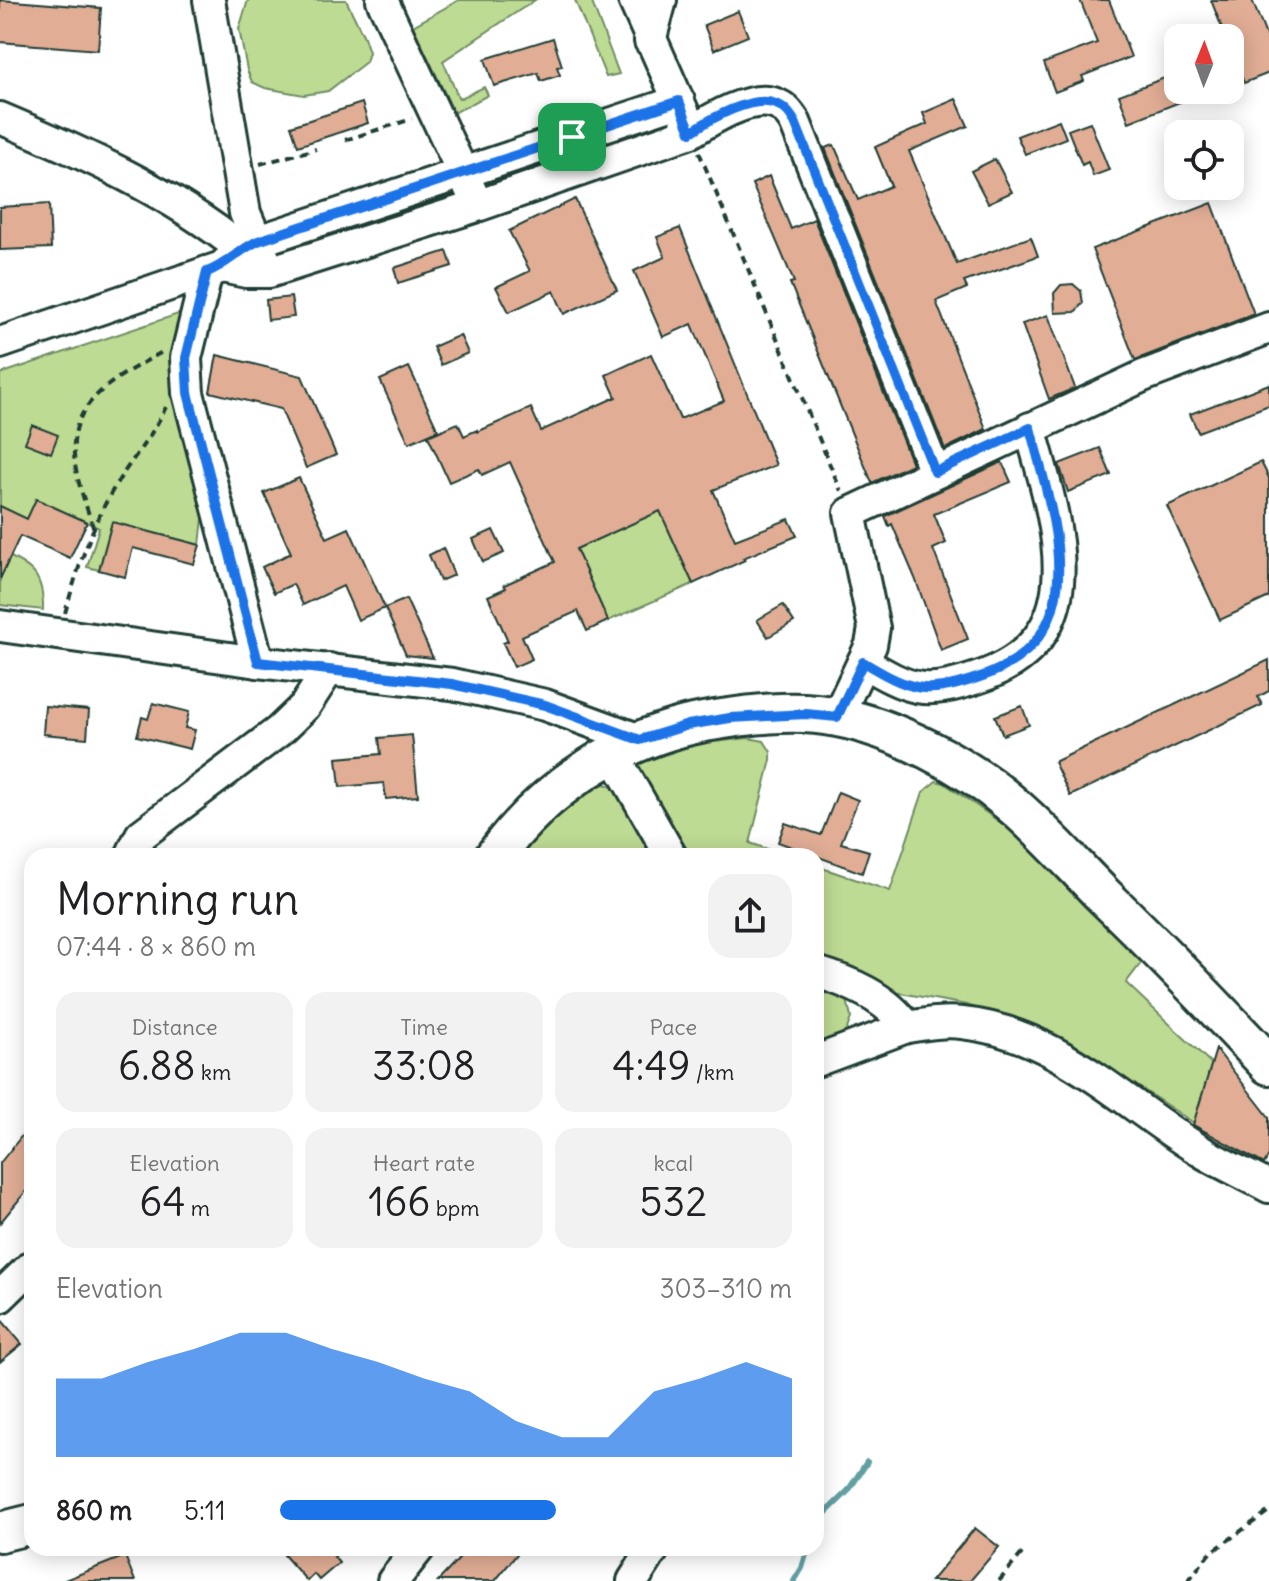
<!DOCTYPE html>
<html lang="en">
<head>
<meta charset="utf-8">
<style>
	:root { --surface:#fff; --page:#f2f2f2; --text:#202124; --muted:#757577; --accent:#1a73e8 }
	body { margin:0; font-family:Delius,sans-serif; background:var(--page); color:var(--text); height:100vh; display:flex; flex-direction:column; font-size:30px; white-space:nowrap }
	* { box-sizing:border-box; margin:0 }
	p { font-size:26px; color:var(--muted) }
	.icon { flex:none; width:44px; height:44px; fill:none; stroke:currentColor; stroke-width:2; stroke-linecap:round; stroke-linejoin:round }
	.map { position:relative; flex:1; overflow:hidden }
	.panel { position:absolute; left:24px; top:848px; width:800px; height:708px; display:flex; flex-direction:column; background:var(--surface); border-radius:24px; box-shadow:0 4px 20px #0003 }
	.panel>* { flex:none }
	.needle { width:52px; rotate:1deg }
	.tools { position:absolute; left:1164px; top:24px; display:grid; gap:16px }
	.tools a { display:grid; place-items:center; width:80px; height:80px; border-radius:16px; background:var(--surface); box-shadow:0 4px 20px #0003; font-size:40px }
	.pin { position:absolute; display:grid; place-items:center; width:68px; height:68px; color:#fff; margin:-34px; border-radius:16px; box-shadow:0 4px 12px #0006 }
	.round { display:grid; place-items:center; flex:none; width:84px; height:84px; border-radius:24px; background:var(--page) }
	.head { display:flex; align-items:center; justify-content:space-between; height:136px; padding:0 32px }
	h1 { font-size:44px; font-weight:600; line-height:60px }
	.stats { display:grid; grid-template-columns:repeat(3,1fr); gap:12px; height:136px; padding:8px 32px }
	.stats div { display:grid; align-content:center; border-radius:20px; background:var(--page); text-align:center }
	.stats b { font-size:40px; font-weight:600 }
	.stats small { font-size:22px; font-weight:400 }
	.stats p { font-size:22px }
	.chart { height:224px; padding:16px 32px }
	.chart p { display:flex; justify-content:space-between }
	.chart svg { width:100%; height:144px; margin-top:8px; fill:var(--accent); opacity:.7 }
	ul { padding:0 32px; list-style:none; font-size:26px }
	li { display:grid; grid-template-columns:128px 96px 1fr; align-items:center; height:60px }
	li i { height:20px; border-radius:10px; background:var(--accent) }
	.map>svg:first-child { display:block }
	.green { fill:#bedb93; stroke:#6e8c64; stroke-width:2 }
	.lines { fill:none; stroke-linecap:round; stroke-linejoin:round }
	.stream { stroke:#629fa1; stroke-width:6 }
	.building { fill:#e1ad95; stroke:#1f3d34; stroke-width:2 }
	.minor-casing { stroke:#1f3d34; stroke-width:36 }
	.major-casing { stroke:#1f3d34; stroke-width:44 }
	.path { stroke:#1f3d34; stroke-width:4; stroke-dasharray:8 6; stroke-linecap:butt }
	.minor { stroke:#fff; stroke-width:30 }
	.major { stroke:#fff; stroke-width:38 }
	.route-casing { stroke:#fff; stroke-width:16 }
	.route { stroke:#1a73e8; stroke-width:10 }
</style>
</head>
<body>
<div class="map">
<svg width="1269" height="1581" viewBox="0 0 1269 1581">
	<rect width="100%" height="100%" fill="#fff"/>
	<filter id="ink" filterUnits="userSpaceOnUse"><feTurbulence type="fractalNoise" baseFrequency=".0125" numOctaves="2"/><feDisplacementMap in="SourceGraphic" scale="16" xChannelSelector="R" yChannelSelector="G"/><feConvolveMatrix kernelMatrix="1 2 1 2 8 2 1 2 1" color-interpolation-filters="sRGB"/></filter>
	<g filter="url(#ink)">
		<g class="green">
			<polygon points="248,0 346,0 364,37 369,52 366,62 328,91 304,95 265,88 252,82 247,70 239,29"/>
			<polygon points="459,0 535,0 443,61 459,99 484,87 488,95 454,113 413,26"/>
			<polygon points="575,0 591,0 619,74 606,77"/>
			<polygon points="647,125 650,134 504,183 501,175"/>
			<polygon points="456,189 460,198 284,257 281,248"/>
			<polygon points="193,309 204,509 200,545 112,522 99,570 87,567 99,528 37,499 27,519 0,506 0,374"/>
			<polygon points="660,511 693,584 608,621 576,549"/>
			<path d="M0 552C32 566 44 575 43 610L0 605Z"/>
			<polygon points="748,738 764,741 771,752 771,760 750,843 788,856 682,856 635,768 637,764 697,744"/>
			<polygon points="936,781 944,783 1030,843 1147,955 1126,983 1212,1064 1194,1123 1095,1058 1027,1025 967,1005 895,992 816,961 816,866 890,891 923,792"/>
			<path d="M605 784 617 789 658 856H511C531 839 581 787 605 784Z"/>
			<polygon points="816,983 847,999 851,1018 844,1037 816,1052"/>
		</g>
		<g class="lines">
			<g class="stream">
				<polyline points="816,1522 848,1491 867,1462"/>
				<polyline points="794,1581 802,1568 808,1548"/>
			</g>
		</g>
		<g class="building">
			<polygon points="0,0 101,8 98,50 0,42"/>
			<polygon points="1080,0 1109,0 1131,57 1082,76 1084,81 1055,92 1044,63 1097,43"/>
			<polygon points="1211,0 1252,0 1269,43 1269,73 1244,83 1230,47 1230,38 1226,38"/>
			<polygon points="738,11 748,36 714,50 704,25"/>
			<polygon points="553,38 562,66 557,67 560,75 541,81 538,73 494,86 485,59"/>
			<polygon points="1175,74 1178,90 1181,90 1185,100 1129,122 1119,95"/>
			<polygon points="956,99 968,126 909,151 957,264 1031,237 1038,256 964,282 967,288 936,301 986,429 945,449 825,148 834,145 858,200 891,186 875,147 927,124 923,113"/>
			<polygon points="362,103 368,123 298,146 291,126"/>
			<polygon points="1059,120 1066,138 1025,154 1017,136"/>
			<polygon points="1090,122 1109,170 1093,176 1088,162 1082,165 1068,130"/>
			<polygon points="995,159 1012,192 988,203 971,171"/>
			<polygon points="769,176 791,229 814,219 912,464 872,483 790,283 794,282 752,184"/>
			<polygon points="575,199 617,290 564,314 554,291 509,312 496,287 530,271 509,231"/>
			<polygon points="1212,203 1254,314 1135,360 1092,249"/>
			<polygon points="49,204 51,248 0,250 0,207"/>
			<polygon points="680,228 776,465 713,490 735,540 789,519 797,536 743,558 745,560 693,584 660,511 576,549 608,621 587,631 578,611 522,636 532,659 514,667 503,643 508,641 488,596 506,588 504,585 555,562 510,462 482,475 479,469 449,482 428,436 458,423 464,436 477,430 477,432 531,408 541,431 616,397 606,375 651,354 680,419 724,401 692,324 663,337 634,271 665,257 657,237"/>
			<polygon points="447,251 452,266 398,283 394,268"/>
			<polygon points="1073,284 1081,291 1083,303 1075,312 1055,313 1054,293 1061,285"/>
			<polygon points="291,297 294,317 268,320 266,300"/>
			<polygon points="1048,315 1075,388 1049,399 1022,324"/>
			<polygon points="460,335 468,353 441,365 433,347"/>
			<polygon points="217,355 302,376 336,455 306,468 281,409 210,392"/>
			<polygon points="409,367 438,430 409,443 380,380"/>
			<polygon points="1269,384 1269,405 1198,432 1190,414"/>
			<polygon points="32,425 58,435 51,453 25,443"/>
			<polygon points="1100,448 1111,475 1068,492 1059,464"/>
			<polygon points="1002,462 1011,482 934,514 946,543 933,549 968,639 941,650 915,578 892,524 889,526 885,516"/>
			<polygon points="1261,462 1269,478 1269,597 1220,620 1167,506"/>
			<polygon points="299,478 327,538 349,528 385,608 358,620 343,586 303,605 293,584 274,593 262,567 291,553 264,493"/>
			<polygon points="36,499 87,522 70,558 20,536 0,579 0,506 27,519"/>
			<polygon points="112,522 200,545 194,564 133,548 125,577 99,570"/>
			<polygon points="493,530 504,553 483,562 473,539"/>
			<polygon points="443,548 454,575 440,581 429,555"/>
			<polygon points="406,599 433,658 406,655 385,608"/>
			<polygon points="783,605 794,622 768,637 757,620"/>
			<polygon points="1269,660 1269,691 1258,697 1262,705 1070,796 1054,762"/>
			<polygon points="153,703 189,712 185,728 195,730 190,749 137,736 142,717 148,719"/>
			<polygon points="45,706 89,710 87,738 43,734"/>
			<polygon points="1022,706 1029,725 1003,735 995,716"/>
			<polygon points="412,735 418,796 386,799 384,783 340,787 337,758 381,754 379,738"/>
			<polygon points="838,792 858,800 841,843 869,851 862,873 778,842 785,823 821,835"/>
			<polygon points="1216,1049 1269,1117 1269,1155 1264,1164 1193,1125"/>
			<polygon points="32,1123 32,1184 0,1223 0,1163"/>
			<polygon points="0,1318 22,1344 0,1362"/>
			<polygon points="975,1528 999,1547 970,1581 931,1581"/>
			<polygon points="292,1548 344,1548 334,1557 339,1563 319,1580 314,1574 307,1581 284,1555"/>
			<polygon points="446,1548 522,1548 495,1581 438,1581 459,1559"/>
			<polygon points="125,1556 135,1581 65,1581 65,1580"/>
		</g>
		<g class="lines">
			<defs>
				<g id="minor">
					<polyline points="209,0 245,213 264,258"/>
					<polyline points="382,0 472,193"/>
					<polyline points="634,0 686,118"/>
					<polyline points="650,41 661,0"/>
					<path d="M0 118C83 153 171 192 241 249"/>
					<path d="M222 267 246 272H269L477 206 691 132C711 119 752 94 776 104 785 107 790 114 795 122L935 472"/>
					<polyline points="207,272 186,358 188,393 258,662"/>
					<polyline points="0,343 222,267 241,249 258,241 679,101"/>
					<polyline points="0,626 258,662 452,684 545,705 640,740"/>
					<path d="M863 662C910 690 924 696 977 678 1099 638 1055 519 1030 428"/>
					<polyline points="837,717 871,645 874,628 850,513 1143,376 1269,328"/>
					<polyline points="613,754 671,856"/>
					<polyline points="131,856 141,835 279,731 305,706 329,669"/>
					<path d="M816 972C850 982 886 997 907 1027 926 1024 944 1021 962 1023 1057 1032 1126 1106 1204 1153 1224 1165 1247 1175 1269 1187"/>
					<polyline points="816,1061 907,1027"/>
					<polyline points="0,1297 32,1266"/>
					<polyline points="393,1581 419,1548"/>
					<polyline points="633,1581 654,1548"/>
				</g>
				<g id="major">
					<path d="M495 856C544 788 622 737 704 722 746 715 794 708 837 717 895 728 964 764 1009 802 1043 830 1073 865 1104 896 1161 951 1215 1007 1269 1065"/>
					<polyline points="0,1532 32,1524"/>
				</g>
			</defs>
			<use href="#minor" class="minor-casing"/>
			<use href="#major" class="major-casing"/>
			<g class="path">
				<polyline points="345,140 412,119"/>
				<polyline points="699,152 841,491"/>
				<polyline points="260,164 316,149"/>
				<path d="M93 527C86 504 75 478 74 454 70 398 121 376 162 352"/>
				<path d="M65 613C79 564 94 518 122 475 138 452 154 432 166 407"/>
				<polyline points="999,1581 1024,1551"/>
				<polyline points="1188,1581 1209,1554 1269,1511"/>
			</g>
			<use href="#minor" class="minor"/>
			<use href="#major" class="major"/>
		</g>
	</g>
	<g class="lines" filter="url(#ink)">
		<defs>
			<path id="route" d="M679 101 691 132C710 119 753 94 776 104 785 107 790 114 795 122L935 472 1030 428C1054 519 1099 639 977 678 924 696 910 690 863 662L837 717 806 714 730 718 688 725 640 740 545 705 452 684 258 662 188 393 186 358 207 272C226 265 239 250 258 241Z"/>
		</defs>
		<use href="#route" class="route-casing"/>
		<use href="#route" class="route"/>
	</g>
</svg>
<div class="tools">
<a><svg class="needle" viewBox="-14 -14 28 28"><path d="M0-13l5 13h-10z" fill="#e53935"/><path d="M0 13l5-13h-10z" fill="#757577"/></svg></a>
<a><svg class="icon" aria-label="locate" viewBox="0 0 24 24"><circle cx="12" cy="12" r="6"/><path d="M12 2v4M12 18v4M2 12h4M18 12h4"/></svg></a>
</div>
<div class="pin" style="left:572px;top:137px;background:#1e9e55"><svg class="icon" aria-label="arrive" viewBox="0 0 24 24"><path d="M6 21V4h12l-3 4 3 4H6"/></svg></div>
<section class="panel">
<div class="head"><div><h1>Morning run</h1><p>07:44 · 8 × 860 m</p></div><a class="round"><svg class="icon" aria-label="share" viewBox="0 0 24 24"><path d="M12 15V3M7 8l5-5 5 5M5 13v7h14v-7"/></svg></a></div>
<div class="stats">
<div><p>Distance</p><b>6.88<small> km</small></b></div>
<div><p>Time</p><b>33:08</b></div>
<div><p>Pace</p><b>4:49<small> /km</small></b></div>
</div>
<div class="stats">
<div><p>Elevation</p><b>64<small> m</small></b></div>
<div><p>Heart rate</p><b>166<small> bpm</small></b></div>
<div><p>kcal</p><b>532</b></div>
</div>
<div class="chart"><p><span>Elevation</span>303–310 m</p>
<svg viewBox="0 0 160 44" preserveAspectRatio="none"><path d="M0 44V20L10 20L20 15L30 11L40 6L50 6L60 11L70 15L80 20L90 24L100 33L110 38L120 38L130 24L140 20L150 15L160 20V44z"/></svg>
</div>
<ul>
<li><b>860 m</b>5:11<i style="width:54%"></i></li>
</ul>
</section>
</div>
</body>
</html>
